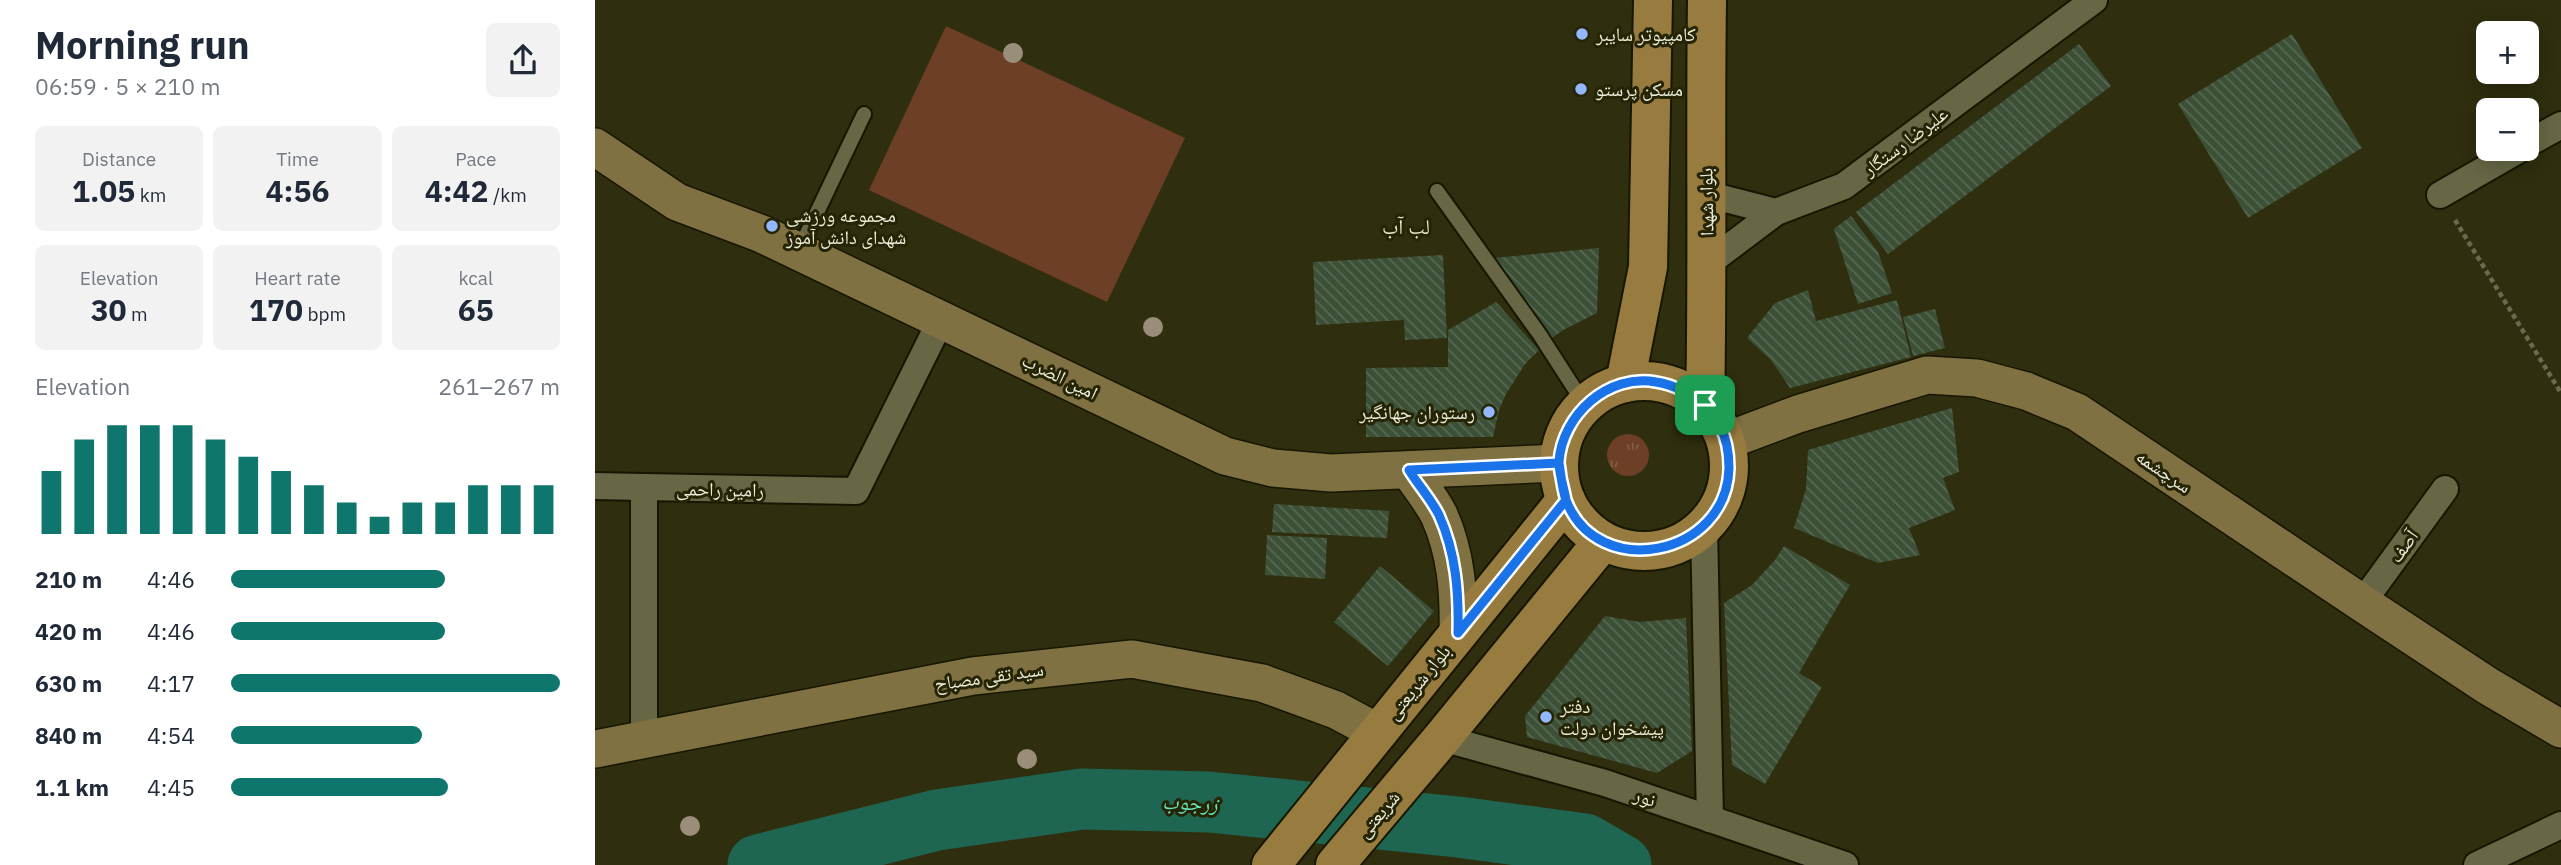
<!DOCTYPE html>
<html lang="en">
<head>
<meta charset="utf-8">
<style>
	:root { --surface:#fff; --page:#f2f2f3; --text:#1f2937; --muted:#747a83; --accent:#0f766e }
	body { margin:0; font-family:"IBM Plex Sans","Noto Naskh Arabic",sans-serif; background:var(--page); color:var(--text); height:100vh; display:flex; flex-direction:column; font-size:26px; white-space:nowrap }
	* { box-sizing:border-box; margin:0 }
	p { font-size:23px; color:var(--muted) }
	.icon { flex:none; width:38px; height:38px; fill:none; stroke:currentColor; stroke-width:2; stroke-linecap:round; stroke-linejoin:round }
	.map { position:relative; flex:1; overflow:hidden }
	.side { display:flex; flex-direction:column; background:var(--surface); width:595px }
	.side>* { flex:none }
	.tools { position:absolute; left:1881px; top:21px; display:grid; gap:14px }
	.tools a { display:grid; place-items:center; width:63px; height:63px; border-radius:10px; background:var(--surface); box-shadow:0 4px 18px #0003; font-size:35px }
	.pin { position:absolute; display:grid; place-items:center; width:60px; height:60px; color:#fff; margin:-30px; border-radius:14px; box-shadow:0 4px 10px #0006 }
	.round { display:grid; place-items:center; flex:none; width:74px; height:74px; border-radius:10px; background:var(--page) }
	.head { display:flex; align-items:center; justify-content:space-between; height:119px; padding:0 35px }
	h1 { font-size:38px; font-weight:800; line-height:52px }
	.stats { display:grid; grid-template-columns:repeat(3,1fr); gap:10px; height:119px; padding:7px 35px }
	.stats div { display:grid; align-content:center; border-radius:10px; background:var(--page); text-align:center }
	.stats b { font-size:30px; font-weight:800 }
	.stats small { font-size:19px; font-weight:400 }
	.stats p { font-size:19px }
	.chart { height:196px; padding:14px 35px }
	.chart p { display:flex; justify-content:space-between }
	.chart svg { width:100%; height:126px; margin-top:7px; stroke:var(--accent); stroke-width:6 }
	ul { padding:0 35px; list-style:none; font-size:23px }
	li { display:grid; grid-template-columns:112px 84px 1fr; align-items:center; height:52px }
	li i { height:18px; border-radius:9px; background:var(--accent) }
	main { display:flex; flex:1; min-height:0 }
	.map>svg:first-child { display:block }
	.grass { fill:url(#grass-tufts) }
	.garden { fill:#6e3f27 }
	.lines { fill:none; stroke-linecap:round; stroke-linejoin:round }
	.river { stroke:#1e6651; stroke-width:61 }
	.building { fill:url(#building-back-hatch) }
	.service-casing { stroke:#171600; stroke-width:18 }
	.minor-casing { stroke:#171600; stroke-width:30 }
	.secondary-casing { stroke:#171600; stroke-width:40 }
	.primary-casing { stroke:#171600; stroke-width:42 }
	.path { stroke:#6a6a4e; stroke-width:4.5; stroke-dasharray:5 3.5; stroke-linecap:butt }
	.service { stroke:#676746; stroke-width:14 }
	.minor { stroke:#676746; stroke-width:26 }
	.secondary { stroke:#7f7142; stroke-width:37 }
	.primary { stroke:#987b3e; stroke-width:38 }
	.tree { fill:#9a8e7b }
	.route-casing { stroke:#fff; stroke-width:14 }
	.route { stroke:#1a73e8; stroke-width:9 }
	.poi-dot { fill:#93b7fd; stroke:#252404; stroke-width:2.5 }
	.labels { text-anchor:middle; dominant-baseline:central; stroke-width:6; stroke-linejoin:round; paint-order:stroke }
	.poi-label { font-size:19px; fill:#ececda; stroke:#252404; text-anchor:start }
	.street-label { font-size:19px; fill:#ececda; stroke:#252404 }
	.neighbourhood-label { font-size:21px; fill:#e4e5bf; stroke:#252404 }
	.water-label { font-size:21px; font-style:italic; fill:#64e3bc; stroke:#252404 }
</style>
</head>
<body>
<main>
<section class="side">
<div class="head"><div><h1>Morning run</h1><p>06:59 · 5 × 210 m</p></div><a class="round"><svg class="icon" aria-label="share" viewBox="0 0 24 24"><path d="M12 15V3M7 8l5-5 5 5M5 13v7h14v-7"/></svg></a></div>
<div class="stats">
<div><p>Distance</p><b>1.05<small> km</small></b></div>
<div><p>Time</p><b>4:56</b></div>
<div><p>Pace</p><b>4:42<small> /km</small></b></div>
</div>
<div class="stats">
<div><p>Elevation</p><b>30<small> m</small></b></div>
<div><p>Heart rate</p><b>170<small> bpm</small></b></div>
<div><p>kcal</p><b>65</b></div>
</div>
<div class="chart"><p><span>Elevation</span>261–267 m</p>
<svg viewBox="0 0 160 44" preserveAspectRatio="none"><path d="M5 44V22M15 44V11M25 44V6M35 44V6M45 44V6M55 44V11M65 44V17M75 44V22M85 44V27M95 44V33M105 44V38M115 44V33M125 44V33M135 44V27M145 44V27M155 44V27"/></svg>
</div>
<ul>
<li><b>210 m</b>4:46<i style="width:65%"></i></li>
<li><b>420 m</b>4:46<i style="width:65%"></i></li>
<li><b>630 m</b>4:17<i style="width:100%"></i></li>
<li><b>840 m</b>4:54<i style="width:58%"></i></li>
<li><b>1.1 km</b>4:45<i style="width:66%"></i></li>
</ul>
</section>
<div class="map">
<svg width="1966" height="865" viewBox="0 0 1966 865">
	<defs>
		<pattern id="grass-tufts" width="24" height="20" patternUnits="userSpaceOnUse" patternTransform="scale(1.75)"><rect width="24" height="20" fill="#6e3f27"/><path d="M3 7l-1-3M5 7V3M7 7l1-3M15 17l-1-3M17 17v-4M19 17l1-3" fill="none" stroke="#835b46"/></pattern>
		<pattern id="building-back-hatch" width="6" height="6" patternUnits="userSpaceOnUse" patternTransform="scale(1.75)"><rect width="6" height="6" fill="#3b5036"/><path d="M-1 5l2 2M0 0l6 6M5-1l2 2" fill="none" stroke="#586952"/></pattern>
	</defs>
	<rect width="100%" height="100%" fill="#2f2e0e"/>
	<circle class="grass" cx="1033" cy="455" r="21"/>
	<polygon class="garden" points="351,26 590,138 512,302 274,190"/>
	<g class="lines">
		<polyline class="river" points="163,865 342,820 487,799 614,802 863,827 990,844 1026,865"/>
	</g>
	<g class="building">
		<polygon points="1697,34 1767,148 1653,218 1583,104"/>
		<polygon points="1484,44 1516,86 1293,254 1261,212"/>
		<polygon points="1256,216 1283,252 1297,293 1263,304 1239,229"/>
		<polygon points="1004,248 1002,313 970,329 955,339 898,258"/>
		<polygon points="848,255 852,338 810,340 809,320 721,325 718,262"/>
		<polygon points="1213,290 1221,321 1302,300 1316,357 1195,388 1176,360 1152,338 1180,303"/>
		<polygon points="901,302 944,350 930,364 911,394 904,410 898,437 771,437 771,368 853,367 853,330"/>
		<polygon points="1340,309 1350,348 1318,356 1308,317"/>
		<polygon points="1357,408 1364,472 1348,478 1360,510 1314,528 1325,555 1283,563 1199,528 1211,489 1213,450"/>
		<polygon points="679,504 794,511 792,538 677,532"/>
		<polygon points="672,535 732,538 730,579 670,575"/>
		<polygon points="1189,546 1255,585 1204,673 1227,687 1170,784 1137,765 1129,603 1157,585 1180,560"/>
		<polygon points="785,566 839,611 793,666 739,622"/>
		<polygon points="1010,616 1045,622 1091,618 1097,751 1062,773 932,737 930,716"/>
	</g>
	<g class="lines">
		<defs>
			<g id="service">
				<polyline points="842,191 945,335 990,405"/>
				<polyline points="204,250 269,114"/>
			</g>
			<g id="minor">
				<polyline points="1932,144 1966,125"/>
				<polyline points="1111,194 1181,212"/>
				<polyline points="1845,195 1925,149"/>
				<polyline points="1112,264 1181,212 1249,186 1499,0"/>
				<polyline points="0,486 49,487"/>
				<polyline points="1109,527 1115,819"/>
				<polyline points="1767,603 1850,489"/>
				<polyline points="847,738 1010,783 1250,865"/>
				<polyline points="49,740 49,487 261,491 346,320"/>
				<polyline points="1882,865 1966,825"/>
			</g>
			<g id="secondary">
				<polyline points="0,147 82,202 167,234 630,456 678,468 736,473 964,463"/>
				<polyline points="1131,441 1203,414 1332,375 1382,378 1431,391 1482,412 1767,603 1893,686 1966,729"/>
				<path d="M814 470C824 485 836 499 844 515 861 553 864 592 863 633"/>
				<polyline points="0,749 378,676 537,659 667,683 741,710 782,732"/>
			</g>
			<g id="primary">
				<circle cx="1049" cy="466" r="85"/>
				<polyline points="1030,383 1053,267 1058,0"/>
				<path d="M1110 405C1113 270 1110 135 1112 0"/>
				<polyline points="676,865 971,500"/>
				<polyline points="740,865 847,738 1008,541"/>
			</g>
		</defs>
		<use href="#service" class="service-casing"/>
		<use href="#minor" class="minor-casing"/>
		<use href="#secondary" class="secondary-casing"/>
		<use href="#primary" class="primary-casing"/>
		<polyline class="path" points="1860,220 1966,393"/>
		<use href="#service" class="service"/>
		<use href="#minor" class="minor"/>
		<use href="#secondary" class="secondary"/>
		<use href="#primary" class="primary"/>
	</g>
	<g class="tree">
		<circle cx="418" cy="53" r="10"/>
		<circle cx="558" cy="327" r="10"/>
		<circle cx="432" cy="759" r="10"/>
		<circle cx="95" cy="826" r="10"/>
	</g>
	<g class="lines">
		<defs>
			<path id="route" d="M1110 405C1094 394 1081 385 1061 382 1013 373 967 415 964 462 964 474 969 488 971 500L863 633C864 592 861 553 844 515 836 499 823 485 814 470L964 463C966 475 967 489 971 500 1002 582 1132 557 1134 468 1134 454 1132 439 1125 427 1121 419 1115 412 1110 405"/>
		</defs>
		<use href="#route" class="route-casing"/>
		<use href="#route" class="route"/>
	</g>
	<g class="poi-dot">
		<circle cx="987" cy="34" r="7"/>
		<circle cx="986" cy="89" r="7"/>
		<circle cx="177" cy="226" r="7"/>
		<circle cx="894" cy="412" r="7"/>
		<circle cx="951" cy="717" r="7"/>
	</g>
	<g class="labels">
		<g class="poi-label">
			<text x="1001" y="34">کامپیوتر سایبر</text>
			<text x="1000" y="89">مسکن پرستو</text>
			<text x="191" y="215">مجموعه ورزشی<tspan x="191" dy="22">شهدای دانش آموز</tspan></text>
			<text x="880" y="412" text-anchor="end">رستوران جهانگیر</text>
			<text x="965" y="706">دفتر<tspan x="965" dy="22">پیشخوان دولت</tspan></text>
		</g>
		<g class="street-label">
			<text transform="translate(1310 141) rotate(-37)">علیرضا رستگار</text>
			<text transform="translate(1111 202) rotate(-91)">بلوار شهدا</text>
			<text transform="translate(465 376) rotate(26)">امین الضرب</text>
			<text transform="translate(1569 471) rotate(34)">سرچشمه</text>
			<text transform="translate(125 489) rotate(1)">رامین راحمی</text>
			<text transform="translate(1808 546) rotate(-54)">آصف</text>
			<text transform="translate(394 676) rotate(-8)">سید تقی مصباح</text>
			<text transform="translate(823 682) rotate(-51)">بلوار شریعتی</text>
			<text transform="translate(1050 797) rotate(19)">نور</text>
			<text transform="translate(783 814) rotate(-50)">شریعتی</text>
		</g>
		<g class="neighbourhood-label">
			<text x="811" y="226">لب آب</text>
		</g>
		<g class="water-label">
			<text transform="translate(595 802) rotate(2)">زرجوب</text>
		</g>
	</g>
</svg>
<div class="tools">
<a>+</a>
<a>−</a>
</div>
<div class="pin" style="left:1110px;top:405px;background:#1e9e55"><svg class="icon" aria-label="arrive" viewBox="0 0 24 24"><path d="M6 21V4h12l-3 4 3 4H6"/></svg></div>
</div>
</main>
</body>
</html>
